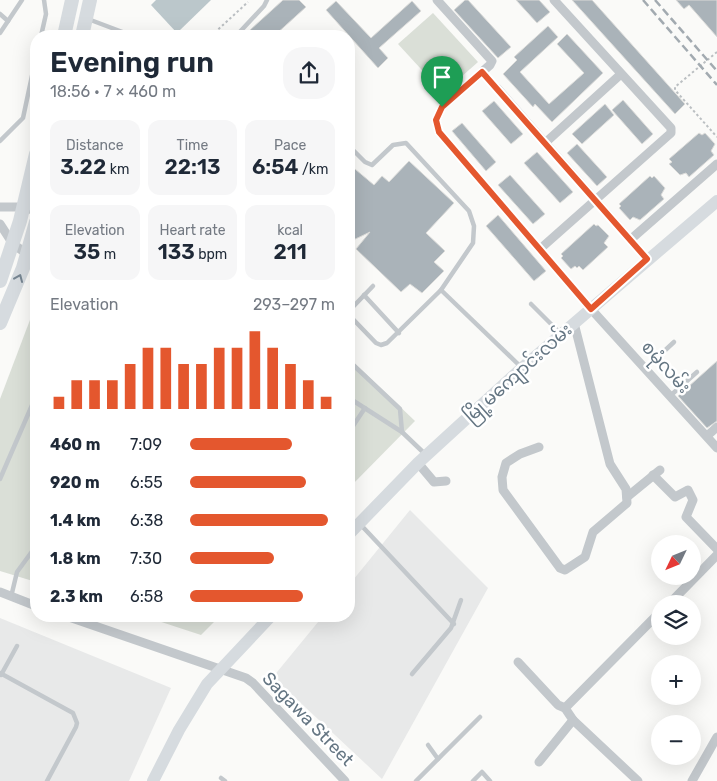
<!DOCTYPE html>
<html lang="en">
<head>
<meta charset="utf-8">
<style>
	:root { --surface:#fff; --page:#f6f6f7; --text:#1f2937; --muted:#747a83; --accent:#e4572e }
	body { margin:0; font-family:Rubik,"Noto Sans Myanmar",sans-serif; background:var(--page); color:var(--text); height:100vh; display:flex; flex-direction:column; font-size:19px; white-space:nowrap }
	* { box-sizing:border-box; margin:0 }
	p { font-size:16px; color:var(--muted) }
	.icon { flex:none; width:28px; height:28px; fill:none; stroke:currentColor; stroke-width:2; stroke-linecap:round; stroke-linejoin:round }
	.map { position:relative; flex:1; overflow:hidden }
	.drawer { position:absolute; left:30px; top:30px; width:325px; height:592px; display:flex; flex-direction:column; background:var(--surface); border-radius:20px; box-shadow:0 5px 20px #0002 }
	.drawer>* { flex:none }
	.needle { width:32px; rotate:227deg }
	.fabs { position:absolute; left:651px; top:535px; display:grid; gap:10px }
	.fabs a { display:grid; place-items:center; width:50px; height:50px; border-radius:50%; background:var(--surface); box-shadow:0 5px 20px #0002; font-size:25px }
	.pin { position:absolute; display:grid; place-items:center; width:42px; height:42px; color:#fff; margin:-51px -21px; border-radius:50% 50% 50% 0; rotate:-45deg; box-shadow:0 0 5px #0007 }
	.pin .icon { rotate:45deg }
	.round { display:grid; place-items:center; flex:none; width:52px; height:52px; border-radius:20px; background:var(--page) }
	.head { display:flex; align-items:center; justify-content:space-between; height:85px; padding:0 20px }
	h1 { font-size:28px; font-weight:600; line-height:38px }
	.metrics { display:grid; grid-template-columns:repeat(3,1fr); gap:8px; height:85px; padding:5px 20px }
	.metrics div { display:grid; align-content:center; border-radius:12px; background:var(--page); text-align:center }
	.metrics b { font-size:21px; font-weight:600 }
	.metrics small { font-size:14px; font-weight:400 }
	.metrics p { font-size:14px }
	.chart { height:140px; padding:10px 20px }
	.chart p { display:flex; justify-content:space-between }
	.chart svg { width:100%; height:90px; margin-top:5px; stroke:var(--accent); stroke-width:6 }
	ul { padding:0 20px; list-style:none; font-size:16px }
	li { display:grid; grid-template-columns:80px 60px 1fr; align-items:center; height:38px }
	li i { height:12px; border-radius:6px; background:var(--accent) }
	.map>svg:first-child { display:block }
	.built { fill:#e8e9e9 }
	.green { fill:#dadfd7 }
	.water { fill:#bbc7cb }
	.building { fill:#aab3b9; stroke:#dcdcda }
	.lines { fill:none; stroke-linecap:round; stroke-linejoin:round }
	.path { stroke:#bbbfc2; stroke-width:2; stroke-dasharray:2.5 2.5; stroke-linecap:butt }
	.service { stroke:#c3c8cc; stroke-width:4.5 }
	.minor { stroke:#c3c8cc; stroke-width:9 }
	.secondary { stroke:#d6dbdf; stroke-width:12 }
	.primary { stroke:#d6dbdf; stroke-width:14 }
	.rail { stroke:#a2aab0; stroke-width:2.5; stroke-dasharray:8 4; stroke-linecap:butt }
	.oneway { stroke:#768591 }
	.route-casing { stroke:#fff; stroke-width:10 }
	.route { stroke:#e4572e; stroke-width:6 }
	.labels { text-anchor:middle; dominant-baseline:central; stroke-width:5; stroke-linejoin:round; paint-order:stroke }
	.street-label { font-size:18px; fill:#657683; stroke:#fff }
</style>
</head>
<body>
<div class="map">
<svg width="717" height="781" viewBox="0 0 717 781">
	<rect width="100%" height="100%" fill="#fafaf8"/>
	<g class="built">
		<polygon points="410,510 488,588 382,779 273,677 323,616 349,616 349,585"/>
		<polygon points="0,618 171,688 129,781 0,781"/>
	</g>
	<g class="green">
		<polygon points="433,13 478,62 443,93 398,44"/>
		<polygon points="36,304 36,582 0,571 0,399"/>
		<polygon points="349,358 415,421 349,488"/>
		<polygon points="143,616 220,616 201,635"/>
	</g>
	<polygon class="water" points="156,0 211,0 177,33 151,5"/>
	<g class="building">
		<polygon points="283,0 299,0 306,7 274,36 256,36 250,30"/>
		<polygon points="465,0 468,0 511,47 498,58 454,10"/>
		<polygon points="516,0 539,0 550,12 537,23"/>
		<polygon points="572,0 592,0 685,104 675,114"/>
		<polygon points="676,0 717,0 717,37 689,5 684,9"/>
		<polygon points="336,1 371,38 412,1 421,11 379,48 388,58 378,68 326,10"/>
		<polygon points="548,26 558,37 520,72 549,104 584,73 557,44 567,34 603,73 552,122 535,104 533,107 503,74 517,60 514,57"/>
		<polygon points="623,100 653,134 642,144 612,110"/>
		<polygon points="494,101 523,134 511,144 482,111"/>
		<polygon points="605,104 614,115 582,144 572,134"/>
		<polygon points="462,123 496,162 486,171 452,131"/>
		<polygon points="699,133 702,135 705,133 715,144 711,151 714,155 689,177 686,173 680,175 669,164 672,162 669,159"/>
		<polygon points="577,144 607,177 597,186 567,153"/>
		<polygon points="537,152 573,192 560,203 524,163"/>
		<polygon points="409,161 454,203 426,233 445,251 434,262 444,271 422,293 410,284 401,292 356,249 370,232 349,242 349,164 374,185 382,176 389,182"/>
		<polygon points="510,175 545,214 533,224 498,185"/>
		<polygon points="650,176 652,178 654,176 665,188 661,195 664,199 640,220 633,217 630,220 619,208 621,206 619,204"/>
		<polygon points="498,215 546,271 534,281 486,226"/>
		<polygon points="594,224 596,226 598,225 609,236 604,243 608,247 583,270 579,266 577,268 575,266 571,269 561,258 563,256 561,254"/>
		<polygon points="717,361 717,421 707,428 678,396"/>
	</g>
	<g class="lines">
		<g class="path">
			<polyline points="211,36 248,2"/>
			<polyline points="717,52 675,87 675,90 717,137"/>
		</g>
		<g class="service">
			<polyline points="0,14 8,21"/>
			<polyline points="88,19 133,36"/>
			<polyline points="0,33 22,0"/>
			<polyline points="41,36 46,14 44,0"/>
			<polyline points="236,36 264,6 267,0"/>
			<polyline points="0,141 23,118 36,57"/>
			<polyline points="349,146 365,162 372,165 393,145 406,143 469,211 474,226 473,243 441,290 387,343 381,345 376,343 349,315"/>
			<polyline points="441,290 521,367"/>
			<polyline points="364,295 399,333"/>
			<polyline points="531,304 560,333"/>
			<polyline points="349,311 373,286"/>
			<polyline points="349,361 400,409 402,432"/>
			<polyline points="645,369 674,342"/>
			<polyline points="670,396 697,372"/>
			<polyline points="349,398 402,432 425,454"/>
			<polyline points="349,432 365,408"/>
			<polyline points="0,479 36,396"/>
			<polyline points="360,524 454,624"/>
			<polyline points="11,597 17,572 36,546"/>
			<polyline points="0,673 73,713 77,723 76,727 47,781"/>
			<polyline points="412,674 451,628 461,600"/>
			<polyline points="1,675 17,646"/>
			<polyline points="428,745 438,759"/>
			<polyline points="221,778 225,781"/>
			<polyline points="416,781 480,717"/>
			<polyline points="473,781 482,772 490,781"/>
		</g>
		<g class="minor">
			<polyline points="437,0 492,61 490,65 442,107 436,120 439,132 591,309 717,448"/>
			<polyline points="497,88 647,259"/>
			<polyline points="545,143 621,74"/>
			<polyline points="0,207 23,207 36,211"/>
			<polyline points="0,224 13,244 27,254"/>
			<polyline points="630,240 717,164"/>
			<polyline points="540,249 671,133 671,128 554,0"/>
			<polyline points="707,436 717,427"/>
			<polyline points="539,447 520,454 506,463 502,477 503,490 560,568 565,570 585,557 593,532 627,503 626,489 610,464 574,323"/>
			<polyline points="418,463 434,482 446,481"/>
			<polyline points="653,475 675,497 688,490 693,500 686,517 717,549"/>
			<polyline points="627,497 660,470"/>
			<polyline points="0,592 36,606"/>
			<polyline points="669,604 717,555"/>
			<polyline points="66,616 246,678 253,683 345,781"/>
			<polyline points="518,662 558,705 565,708"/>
			<polyline points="573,720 638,781"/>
			<polyline points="539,762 573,720 565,708 660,612"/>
			<polyline points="692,781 717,737"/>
		</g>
		<g class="secondary">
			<polyline points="349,534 418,463 522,368 717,201"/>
			<polyline points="153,781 179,730 207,684 271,616"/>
		</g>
		<g class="primary">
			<polyline points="64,36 72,0"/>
			<polyline points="82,36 90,0"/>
			<polyline points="0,281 20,221 36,154"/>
			<polyline points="0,323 23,268 36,222"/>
		</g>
		<g class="rail">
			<polyline points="643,0 717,85"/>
			<polyline points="655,0 717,71"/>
		</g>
	</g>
	<defs><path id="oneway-chevron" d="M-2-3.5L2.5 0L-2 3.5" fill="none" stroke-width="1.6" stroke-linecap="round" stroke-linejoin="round" transform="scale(1.25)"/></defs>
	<use class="oneway" href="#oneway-chevron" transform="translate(19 278) rotate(-67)"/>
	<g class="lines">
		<defs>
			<polygon id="route" points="482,72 647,259 591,309 439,132 436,120 442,107"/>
		</defs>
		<use href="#route" class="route-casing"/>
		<use href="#route" class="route"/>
	</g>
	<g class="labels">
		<g class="street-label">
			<text transform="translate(666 367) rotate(48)">စမုံလမ်း</text>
			<text transform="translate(518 373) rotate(-42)">မြို့မကျောင်းလမ်း</text>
			<text transform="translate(308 719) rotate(46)">Sagawa Street</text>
		</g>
	</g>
</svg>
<div class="fabs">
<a><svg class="needle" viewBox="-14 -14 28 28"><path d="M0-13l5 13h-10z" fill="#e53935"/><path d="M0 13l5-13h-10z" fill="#747a83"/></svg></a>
<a><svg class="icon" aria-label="layers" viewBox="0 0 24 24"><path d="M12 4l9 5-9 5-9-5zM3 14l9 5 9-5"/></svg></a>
<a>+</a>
<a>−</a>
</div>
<div class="pin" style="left:442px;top:107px;background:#1e9e55"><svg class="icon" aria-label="arrive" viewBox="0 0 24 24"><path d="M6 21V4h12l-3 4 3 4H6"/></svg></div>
<section class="drawer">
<div class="head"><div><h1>Evening run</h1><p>18:56 · 7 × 460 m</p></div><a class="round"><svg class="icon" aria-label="share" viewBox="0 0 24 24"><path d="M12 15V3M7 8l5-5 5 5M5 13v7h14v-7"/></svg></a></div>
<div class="metrics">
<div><p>Distance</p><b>3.22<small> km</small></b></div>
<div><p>Time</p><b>22:13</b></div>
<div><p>Pace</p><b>6:54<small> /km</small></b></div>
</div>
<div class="metrics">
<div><p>Elevation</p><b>35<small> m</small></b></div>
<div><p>Heart rate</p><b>133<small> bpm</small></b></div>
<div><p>kcal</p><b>211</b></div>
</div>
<div class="chart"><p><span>Elevation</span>293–297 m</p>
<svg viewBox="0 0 160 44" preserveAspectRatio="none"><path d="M5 44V38M15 44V30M25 44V30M35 44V30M45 44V22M55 44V14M65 44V14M75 44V22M85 44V22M95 44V14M105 44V14M115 44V6M125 44V14M135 44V22M145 44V30M155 44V38"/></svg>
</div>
<ul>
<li><b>460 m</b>7:09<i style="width:70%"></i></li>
<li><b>920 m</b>6:55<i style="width:80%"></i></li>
<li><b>1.4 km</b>6:38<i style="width:95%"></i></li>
<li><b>1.8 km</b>7:30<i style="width:58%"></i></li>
<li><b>2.3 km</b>6:58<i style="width:78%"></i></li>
</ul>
</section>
</div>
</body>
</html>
